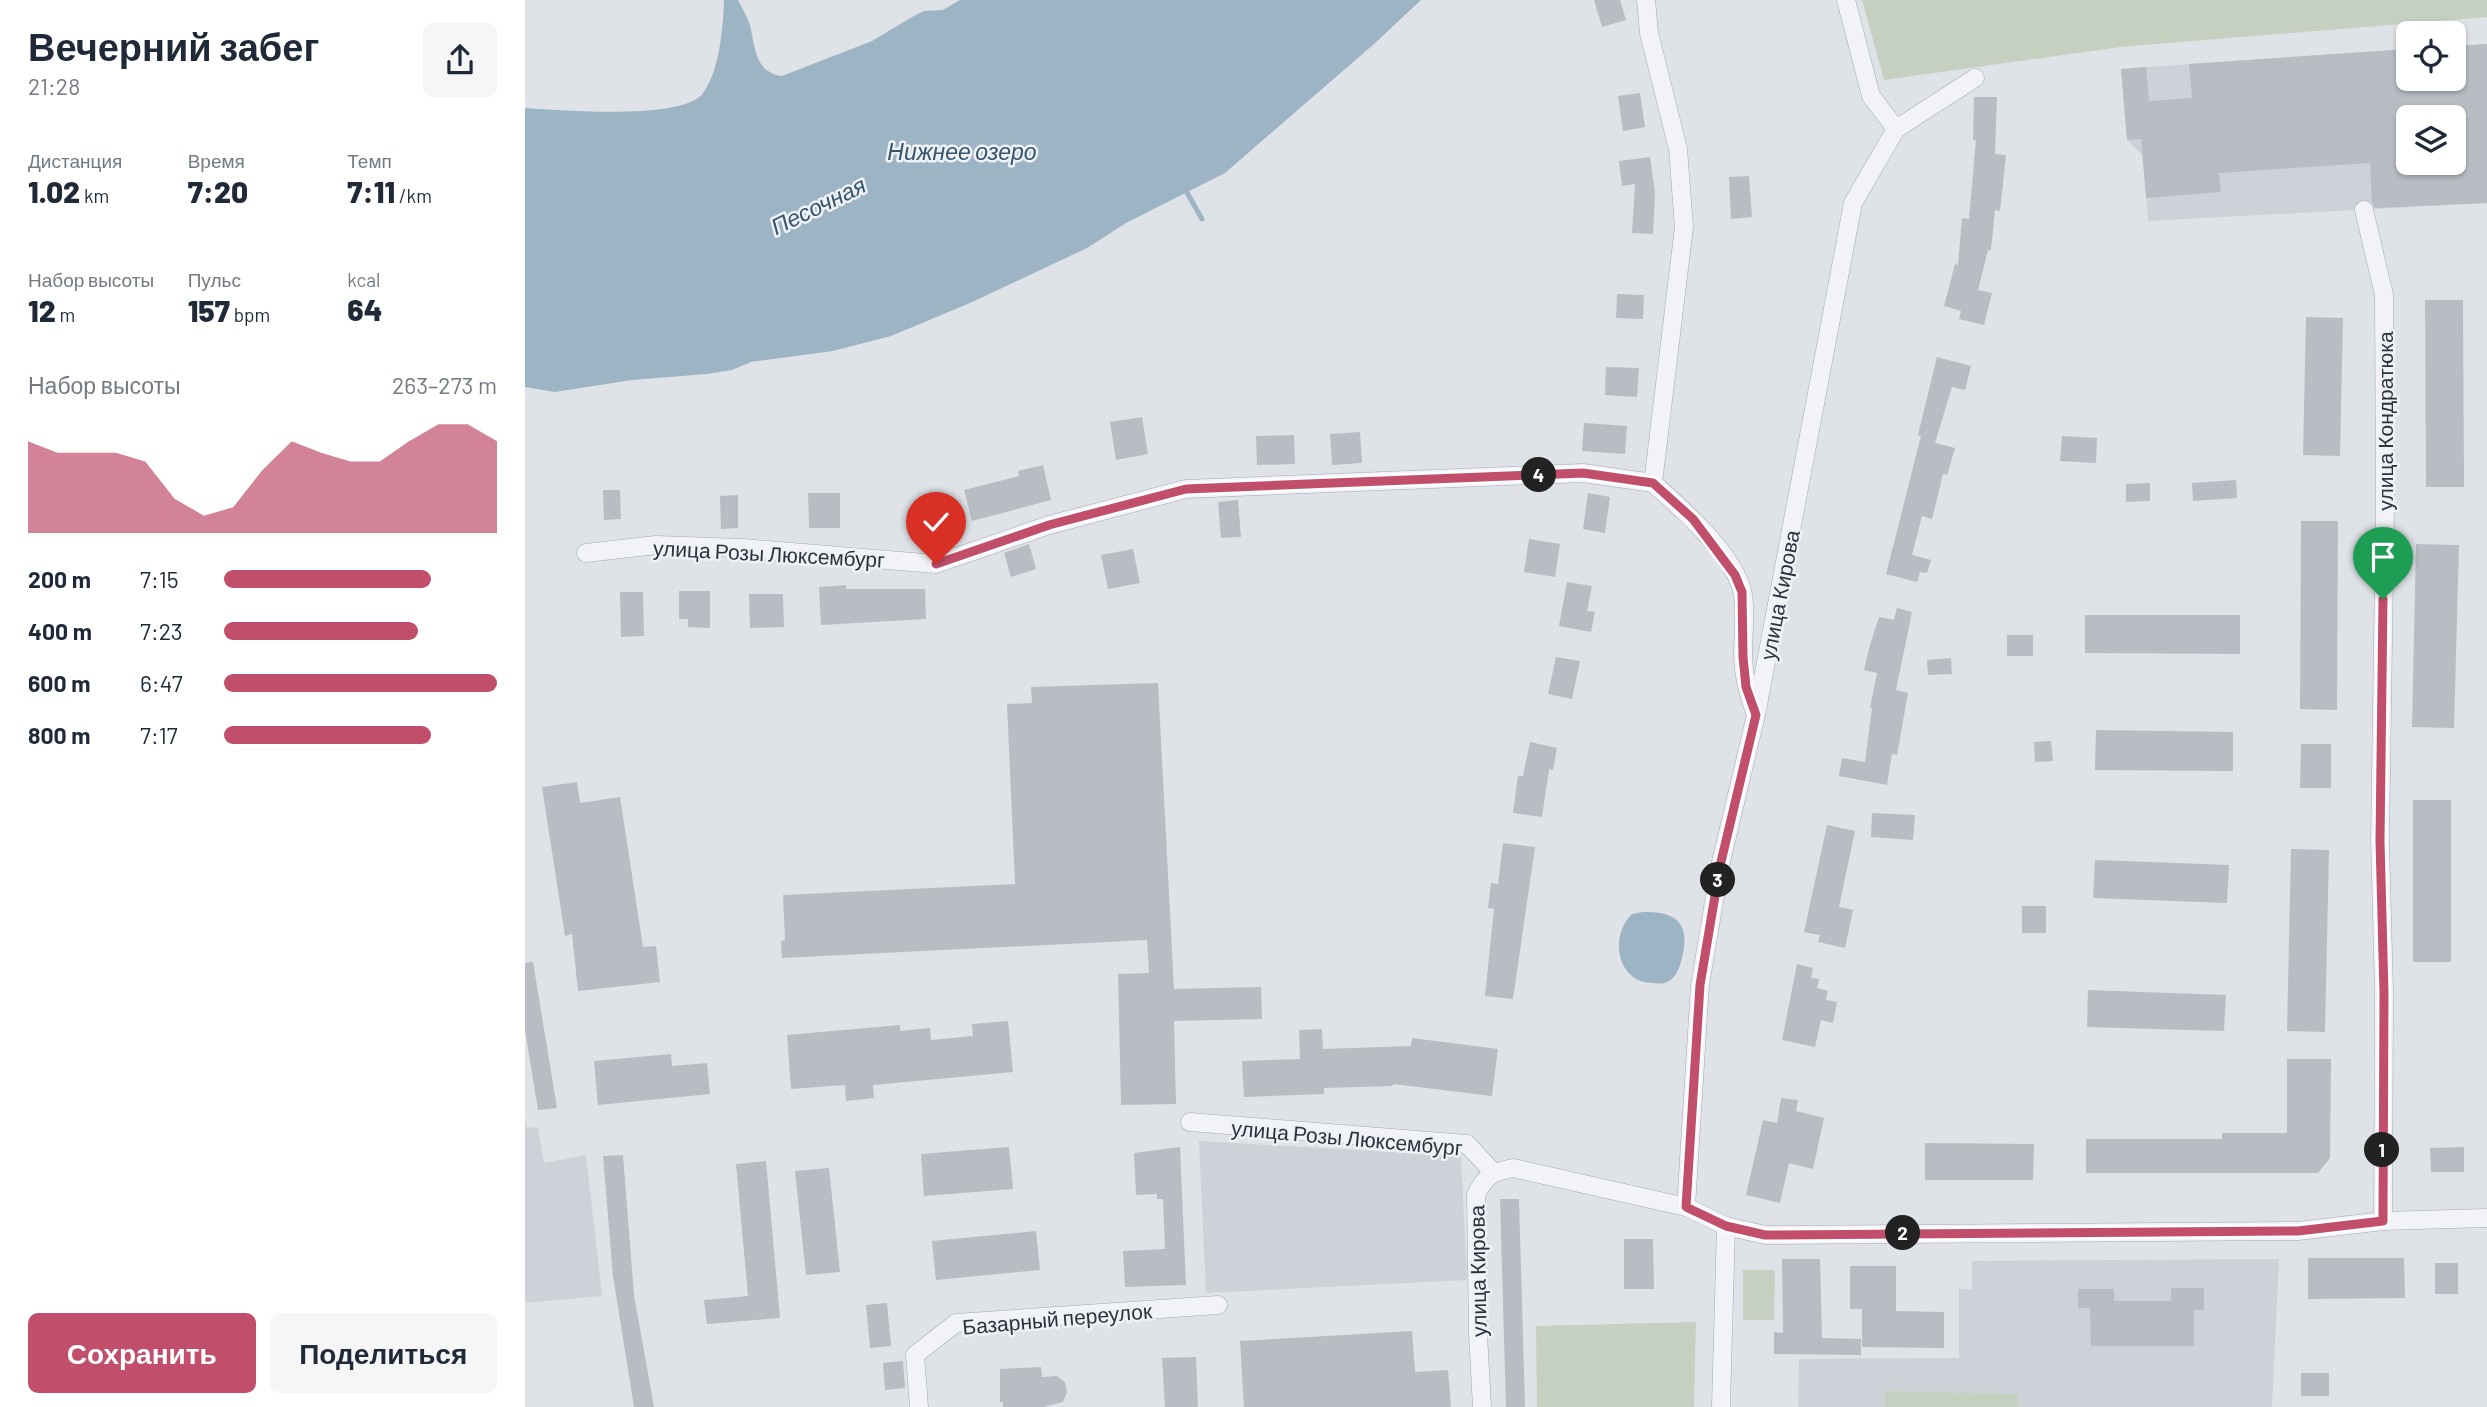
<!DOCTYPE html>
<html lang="ru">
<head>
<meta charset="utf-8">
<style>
	:root { --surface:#fff; --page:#f6f6f7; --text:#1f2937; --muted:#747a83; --accent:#c14f6c }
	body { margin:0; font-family:Barlow,sans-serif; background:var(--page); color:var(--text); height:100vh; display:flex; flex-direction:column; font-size:26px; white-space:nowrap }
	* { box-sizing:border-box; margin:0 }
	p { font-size:23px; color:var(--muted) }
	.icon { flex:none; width:38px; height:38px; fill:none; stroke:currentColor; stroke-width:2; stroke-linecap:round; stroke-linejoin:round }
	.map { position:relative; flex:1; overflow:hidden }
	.side { display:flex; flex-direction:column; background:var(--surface); width:525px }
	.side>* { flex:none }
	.fabs { position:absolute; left:1871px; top:21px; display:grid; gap:14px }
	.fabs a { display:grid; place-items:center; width:70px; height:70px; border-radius:10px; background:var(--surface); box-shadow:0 2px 5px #0004; font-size:35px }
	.pin { position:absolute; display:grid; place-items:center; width:60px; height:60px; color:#fff; margin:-72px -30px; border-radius:50% 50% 50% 0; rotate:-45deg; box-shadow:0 0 7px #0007 }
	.pin .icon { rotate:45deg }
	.km { position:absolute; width:35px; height:35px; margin:-18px; border-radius:50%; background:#222; color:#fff; font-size:19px; line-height:35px; text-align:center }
	.round { display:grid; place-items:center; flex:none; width:74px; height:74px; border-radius:10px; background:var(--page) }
	.summary { display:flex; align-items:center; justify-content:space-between; height:119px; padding:0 28px }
	h1 { font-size:38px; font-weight:800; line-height:52px }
	.figures { display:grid; grid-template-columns:repeat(3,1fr); gap:10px; height:119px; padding:7px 28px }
	.figures div { display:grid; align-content:center }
	.figures b { font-size:30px; font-weight:800 }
	.figures small { font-size:19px; font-weight:400 }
	.figures p { font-size:19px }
	.chart { height:196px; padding:14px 28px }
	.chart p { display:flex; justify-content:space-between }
	.chart svg { width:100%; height:126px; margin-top:7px; fill:var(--accent); opacity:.7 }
	.cta { display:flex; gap:14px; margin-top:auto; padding:14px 28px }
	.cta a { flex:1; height:80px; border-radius:10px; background:var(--accent); color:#fff; font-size:28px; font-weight:800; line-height:80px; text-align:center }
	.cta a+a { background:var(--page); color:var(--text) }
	ul { padding:0 28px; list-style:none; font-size:23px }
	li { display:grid; grid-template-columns:112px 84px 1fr; align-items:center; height:52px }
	li i { height:18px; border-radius:9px; background:var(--accent) }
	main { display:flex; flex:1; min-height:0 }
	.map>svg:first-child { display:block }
	.built { fill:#cdd2d9; fill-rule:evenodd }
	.green { fill:#c6d0c1 }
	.water { fill:#9db4c4 }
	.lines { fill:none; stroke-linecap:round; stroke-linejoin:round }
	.stream { stroke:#9db4c4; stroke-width:5 }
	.building { fill:#b7bdc3; fill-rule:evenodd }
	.minor-casing { stroke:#a5aab1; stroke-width:19 }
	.minor { stroke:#f1f3f6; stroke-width:18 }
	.route-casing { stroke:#fff; stroke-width:14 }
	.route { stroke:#c14f6c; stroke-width:9 }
	.labels { text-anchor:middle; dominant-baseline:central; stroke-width:5; stroke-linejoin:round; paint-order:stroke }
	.street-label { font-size:21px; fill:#29323d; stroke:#eef2f5 }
	.water-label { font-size:23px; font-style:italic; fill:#37556d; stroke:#eef2f5 }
</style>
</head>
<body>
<main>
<section class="side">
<div class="summary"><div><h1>Вечерний забег</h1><p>21:28</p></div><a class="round"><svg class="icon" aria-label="share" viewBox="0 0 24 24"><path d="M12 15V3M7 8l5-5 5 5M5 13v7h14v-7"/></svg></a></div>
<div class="figures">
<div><p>Дистанция</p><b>1.02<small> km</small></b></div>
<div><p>Время</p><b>7:20</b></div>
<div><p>Темп</p><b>7:11<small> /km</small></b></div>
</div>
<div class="figures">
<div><p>Набор высоты</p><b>12<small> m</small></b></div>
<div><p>Пульс</p><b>157<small> bpm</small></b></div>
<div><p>kcal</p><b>64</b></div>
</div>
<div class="chart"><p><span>Набор высоты</span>263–273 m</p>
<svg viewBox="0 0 160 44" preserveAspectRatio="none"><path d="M0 44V12L10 16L20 16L30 16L40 19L50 32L60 38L70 35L80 22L90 12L100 16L110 19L120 19L130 12L140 6L150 6L160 12V44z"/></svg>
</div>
<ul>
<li><b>200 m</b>7:15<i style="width:76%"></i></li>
<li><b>400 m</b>7:23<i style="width:71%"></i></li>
<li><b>600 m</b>6:47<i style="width:100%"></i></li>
<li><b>800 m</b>7:17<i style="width:76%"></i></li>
</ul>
<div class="cta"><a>Сохранить</a><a>Поделиться</a></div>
</section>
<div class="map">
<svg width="1962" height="1407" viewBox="0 0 1962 1407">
	<rect width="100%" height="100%" fill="#dfe3e7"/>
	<g class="built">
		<path d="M1962 44V203L1623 221 1618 156 1602 140 1596 69 1883 49V79H1928L1929 46ZM1883 117H1928V163H1883Z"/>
		<polygon points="0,1117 2,1128 13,1127 19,1163 61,1155 77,1296 0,1303"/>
		<polygon points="674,1141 936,1156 942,1280 681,1293"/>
		<polygon points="1754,1259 1747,1407 1273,1407 1274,1359 1434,1358 1434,1289 1447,1289 1447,1261"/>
	</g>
	<g class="green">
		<polygon points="1337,0 1962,0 1962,17 1596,47 1359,80"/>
		<polygon points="1218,1270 1250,1270 1249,1320 1218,1320"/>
		<polygon points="1171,1322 1169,1407 1012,1407 1011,1326"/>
		<polygon points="1360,1391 1494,1394 1493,1407 1360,1407"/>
	</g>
	<g class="water">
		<path d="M199 0H213C217 8 222 16 225 25 230 47 230 73 257 76L347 41 387 17 399 11 418 10 435 0H896L849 44 700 173 601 223 562 248 445 303 366 336 308 351 226 362 207 370 182 374 107 380 30 392 0 387V108C33 110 159 121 178 93 195 70 198 27 199 0Z"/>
		<path d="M1118 912C1151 911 1166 923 1157 958 1155 966 1152 976 1144 981 1139 984 1134 984 1128 983 1092 983 1084 936 1107 914Z"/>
	</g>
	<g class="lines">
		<polyline class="stream" points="660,189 677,219"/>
	</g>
	<g class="building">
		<polygon points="1069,0 1095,0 1101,20 1077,27"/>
		<path d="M1962 44V203L1850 208 1847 202 1845 163 1694 173 1696 192 1621 198 1616 139 1602 140 1596 69 1621 67 1624 101 1667 98 1664 64 1883 49V84L1928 81V46ZM1928 115V163H1883V117Z"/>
		<polygon points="1115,93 1120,127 1098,131 1093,96"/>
		<polygon points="1449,97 1472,97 1470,154 1481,155 1475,211 1470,210 1466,250 1463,250 1453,290 1467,293 1459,325 1434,319 1436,311 1419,306 1430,264 1433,265 1437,218 1444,219 1451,140 1448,140"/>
		<polygon points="1125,157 1130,193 1128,234 1107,233 1110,184 1097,186 1094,161"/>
		<polygon points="1224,176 1227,217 1206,219 1204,177"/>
		<polygon points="1092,294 1119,295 1118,319 1091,318"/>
		<polygon points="1900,300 1938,300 1939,487 1901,487"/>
		<polygon points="1781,317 1818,318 1815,456 1778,455"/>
		<polygon points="1412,357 1446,366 1440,390 1427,387 1410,443 1430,448 1422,475 1418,474 1407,519 1397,516 1387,555 1406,560 1402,573 1395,572 1392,582 1361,574 1396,436 1393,435"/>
		<polygon points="1081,367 1114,368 1112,397 1080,395"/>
		<polygon points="617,417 623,454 591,460 585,422"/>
		<polygon points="1059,423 1102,426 1100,454 1057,451"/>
		<polygon points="835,432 837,463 807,465 805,434"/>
		<polygon points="769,435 770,464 732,465 731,436"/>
		<polygon points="1537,436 1572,438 1571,463 1535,461"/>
		<polygon points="518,465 526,500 447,521 439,490 494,476 493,471"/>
		<polygon points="1711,480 1712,498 1668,501 1667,483"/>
		<polygon points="1625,483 1625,501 1601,502 1601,484"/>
		<polygon points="78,490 95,490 96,519 79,520"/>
		<polygon points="283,493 315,493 315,528 284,528"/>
		<polygon points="1063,493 1085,497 1080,533 1058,529"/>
		<polygon points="213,495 213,528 196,529 195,496"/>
		<polygon points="713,500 716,537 696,538 693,502"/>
		<polygon points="1776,521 1813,521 1812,710 1775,709"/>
		<polygon points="1004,539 1035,544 1030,577 999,572"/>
		<polygon points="504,544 511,569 486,577 479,553"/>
		<polygon points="1891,544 1934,545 1929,728 1887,727"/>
		<polygon points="608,549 615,583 583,589 576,555"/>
		<polygon points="1042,582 1067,586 1062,611 1070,612 1066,632 1034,626"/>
		<polygon points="321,585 321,589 400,589 401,619 296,625 294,587"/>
		<polygon points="154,591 185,591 185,628 163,627 163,619 154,619"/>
		<polygon points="95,592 118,592 119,636 96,637"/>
		<polygon points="224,594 258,594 259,627 225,628"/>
		<polygon points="1372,608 1387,612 1371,690 1383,693 1372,755 1367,754 1362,785 1314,776 1317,758 1340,762 1347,708 1345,708 1352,673 1339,670 1345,645 1354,617 1369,620"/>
		<polygon points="1560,615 1715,615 1715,654 1560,653"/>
		<rect x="1482" y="635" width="26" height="21"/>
		<polygon points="1031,657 1055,661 1047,699 1023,694"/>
		<polygon points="1426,658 1427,674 1403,675 1402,660"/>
		<polygon points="633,683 649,989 736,987 737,1019 649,1021 651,1104 596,1105 593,974 624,973 622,940 257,958 256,941 260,940 258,895 490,884 482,704 507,703 506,687"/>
		<polygon points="1571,730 1708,732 1708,771 1570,770"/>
		<polygon points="1526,741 1528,761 1510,762 1509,742"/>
		<polygon points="1005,742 1032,748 1028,770 1024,769 1017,817 988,813 993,776 998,776"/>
		<polygon points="1776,744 1806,744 1806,788 1775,788"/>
		<polygon points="52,782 55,803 95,797 118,947 131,946 135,982 53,991 47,934 40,936 17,787"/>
		<rect x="1888" y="800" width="38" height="162"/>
		<polygon points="1347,813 1390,815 1388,840 1346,837"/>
		<polygon points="1302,825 1330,831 1314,907 1328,910 1320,948 1293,942 1295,935 1279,932"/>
		<polygon points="978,843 1010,847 988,999 960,996 969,909 963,908 966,883 973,884"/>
		<polygon points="1766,849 1804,850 1800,1032 1762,1031"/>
		<polygon points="1570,860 1704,865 1702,903 1568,898"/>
		<rect x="1497" y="906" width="24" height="27"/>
		<polygon points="8,962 32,1108 13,1110 0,1030 0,963"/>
		<polygon points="1272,964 1288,968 1286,978 1294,979 1292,988 1303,991 1301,1000 1312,1002 1308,1023 1296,1020 1290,1047 1257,1040"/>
		<polygon points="1563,990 1701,995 1699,1031 1562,1027"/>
		<polygon points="483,1021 488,1072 348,1085 349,1098 321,1101 320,1085 266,1089 262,1035 375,1025 375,1031 405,1028 406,1040 448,1036 447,1024"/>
		<polygon points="797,1029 798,1049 886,1046 887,1038 973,1049 967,1096 868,1084 868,1086 799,1088 799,1094 719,1097 717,1061 775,1059 774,1030"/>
		<polygon points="146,1054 147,1066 182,1063 185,1094 73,1105 69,1061"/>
		<polygon points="1762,1059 1806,1059 1805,1158 1793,1173 1561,1173 1561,1139 1697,1139 1697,1133 1762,1133"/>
		<polygon points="1256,1098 1273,1100 1271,1111 1299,1118 1288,1169 1264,1163 1255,1203 1221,1195 1238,1120 1252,1123"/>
		<polygon points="1400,1143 1509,1144 1508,1180 1400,1180"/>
		<polygon points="484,1147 488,1189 399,1196 396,1154"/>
		<polygon points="655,1147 661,1285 600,1287 598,1251 640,1249 638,1199 632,1199 632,1194 611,1195 609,1153"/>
		<polygon points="1939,1147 1939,1172 1906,1172 1905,1148"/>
		<polygon points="98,1155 109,1295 129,1407 109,1407 88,1276 78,1156"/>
		<polygon points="241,1161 255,1318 182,1324 179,1300 223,1296 211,1164"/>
		<polygon points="304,1168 315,1272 281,1275 270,1171"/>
		<polygon points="975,1199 994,1199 1000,1407 981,1407"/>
		<polygon points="511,1231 515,1270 411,1280 407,1241"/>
		<polygon points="1099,1239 1128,1239 1129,1289 1099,1289"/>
		<polygon points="1783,1258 1879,1258 1880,1298 1783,1299"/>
		<polygon points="1257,1259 1295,1259 1297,1338 1336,1339 1336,1355 1249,1354 1249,1332 1258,1333"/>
		<rect x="1910" y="1263" width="23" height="31"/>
		<polygon points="1325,1266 1371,1266 1371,1311 1419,1312 1419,1348 1337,1347 1337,1309 1325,1309"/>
		<polygon points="1646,1288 1679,1288 1679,1310 1669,1310 1669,1346 1566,1346 1565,1308 1553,1308 1553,1289 1589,1289 1589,1301 1646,1301"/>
		<polygon points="362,1303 366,1346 345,1348 341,1305"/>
		<polygon points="887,1331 890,1372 923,1370 926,1407 719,1407 715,1341"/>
		<polygon points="671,1357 673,1407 640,1407 637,1358"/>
		<polygon points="378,1361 380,1388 360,1390 358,1363"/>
		<polygon points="516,1367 517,1377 532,1376 540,1382 542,1392 538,1402 519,1407 478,1407 478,1402 475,1402 475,1369"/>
		<rect x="1776" y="1373" width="28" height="23"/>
	</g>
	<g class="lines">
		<defs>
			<g id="minor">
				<polyline points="1121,0 1124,33 1153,149 1159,227 1128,483"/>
				<polyline points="1321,0 1346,96 1371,129"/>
				<polyline points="1839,210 1859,295 1860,506 1855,841 1859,993 1858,1221"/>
				<path d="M1128 483C1156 508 1212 557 1218 595 1221 615 1218 635 1218 654 1218 675 1223 693 1230 712"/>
				<polyline points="61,553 131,545 217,548 411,564 524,525 661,489 1058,473 1128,483"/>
				<polyline points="665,1122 942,1144 968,1172"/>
				<polyline points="1161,1207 1175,985 1195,866 1231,715 1328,203 1371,129 1450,78"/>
				<polyline points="394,1407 390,1355 431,1323 693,1305"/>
				<path d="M957 1407 953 1334 951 1195C960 1176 967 1172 988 1168L1161 1207 1201 1226 1240 1235 1773 1231 1858 1221 1962 1218"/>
				<polyline points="1196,1407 1201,1226"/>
			</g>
		</defs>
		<use href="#minor" class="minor-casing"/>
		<use href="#minor" class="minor"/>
	</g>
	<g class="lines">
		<defs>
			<polyline id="route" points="411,564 524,525 661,489 1058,473 1128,483 1168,519 1210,575 1217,592 1218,657 1221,687 1231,715 1195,866 1175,985 1161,1207 1201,1226 1240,1235 1773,1231 1858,1221 1859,993 1855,841 1858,599"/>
		</defs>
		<use href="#route" class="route-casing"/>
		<use href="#route" class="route"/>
	</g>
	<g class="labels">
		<g class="street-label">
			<text transform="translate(1859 421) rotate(-90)">улица Кондратюка</text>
			<text transform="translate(244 553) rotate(3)">улица Розы Люксембург</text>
			<text transform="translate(1254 595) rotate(-79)">улица Кирова</text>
			<text transform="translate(822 1137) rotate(5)">улица Розы Люксембург</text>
			<text transform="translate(952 1271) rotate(-91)">улица Кирова</text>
			<text transform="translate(532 1318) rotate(-5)">Базарный переулок</text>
		</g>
		<g class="water-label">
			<text x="437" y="151">Нижнее озеро</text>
			<text transform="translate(293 205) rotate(-26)">Песочная</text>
		</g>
	</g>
</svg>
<div class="fabs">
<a><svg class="icon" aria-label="locate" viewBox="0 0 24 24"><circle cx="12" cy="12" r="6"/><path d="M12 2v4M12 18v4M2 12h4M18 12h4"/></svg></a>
<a><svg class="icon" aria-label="layers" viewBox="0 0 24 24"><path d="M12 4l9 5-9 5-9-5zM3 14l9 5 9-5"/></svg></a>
</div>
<div class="pin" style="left:1858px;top:599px;background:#1e9e55"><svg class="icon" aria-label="arrive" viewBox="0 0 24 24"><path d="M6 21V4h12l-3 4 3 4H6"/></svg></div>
<div class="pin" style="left:411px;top:564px;background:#d93025"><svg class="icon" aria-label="check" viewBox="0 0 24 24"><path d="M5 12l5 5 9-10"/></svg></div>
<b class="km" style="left:1857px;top:1150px">1</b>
<b class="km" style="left:1378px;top:1233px">2</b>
<b class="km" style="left:1193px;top:880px">3</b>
<b class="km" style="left:1014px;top:475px">4</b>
</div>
</main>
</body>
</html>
